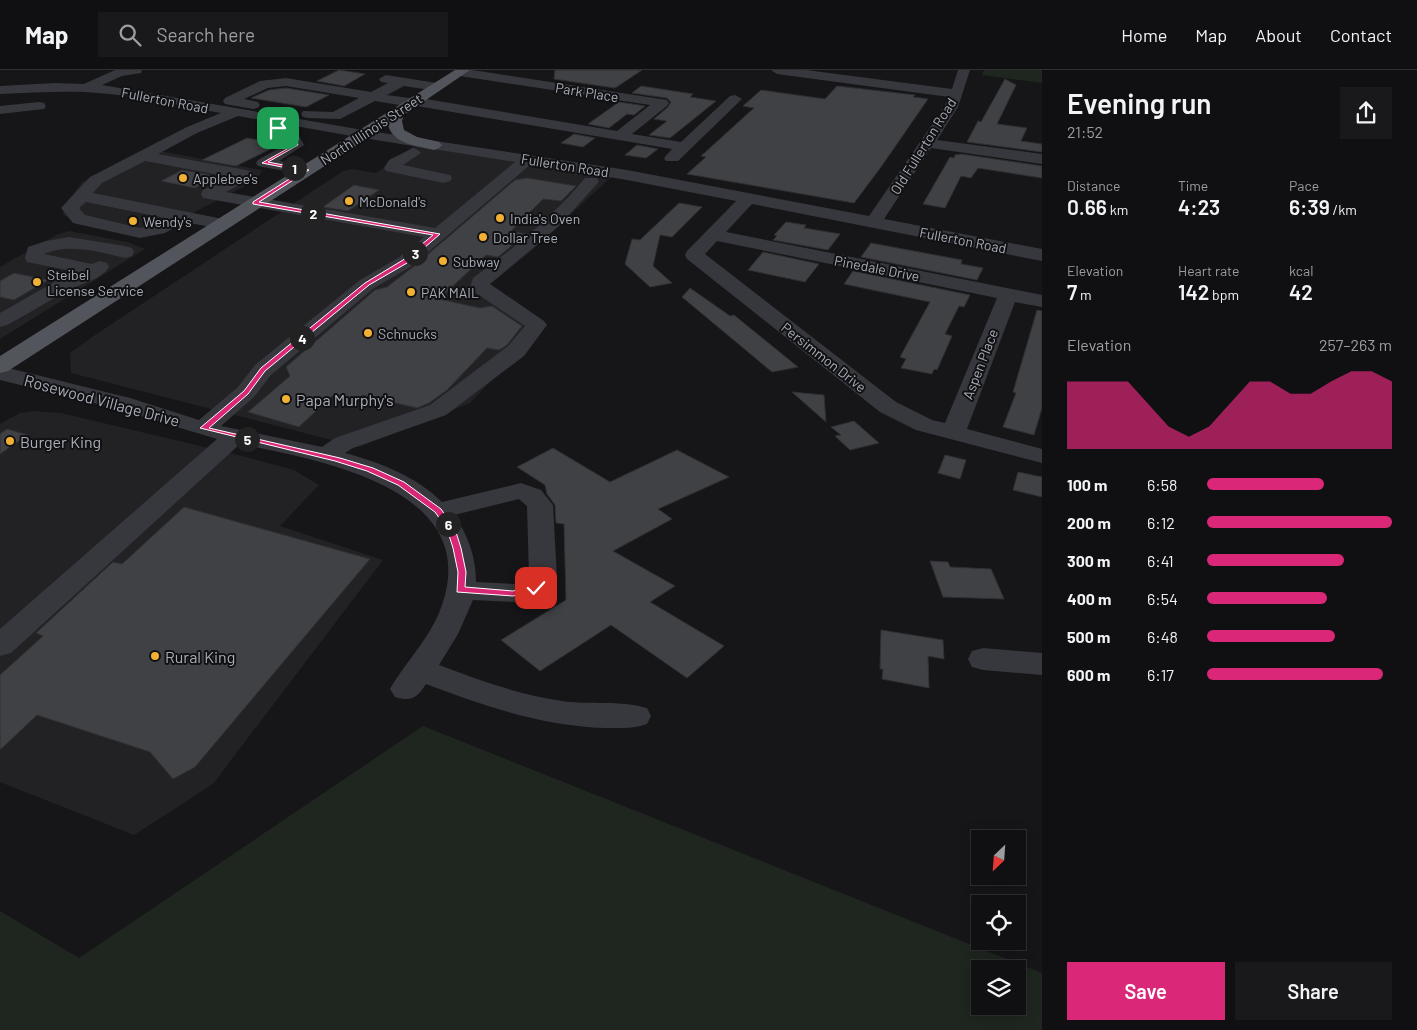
<!DOCTYPE html>
<html lang="en">
<head>
<meta charset="utf-8">
<style>
	:root { --surface:#101012; --page:#19191b; --text:#f1f3f6; --muted:#9c9d9f; --line:#303032; --accent:#db2777 }
	body { margin:0; font-family:Barlow,sans-serif; background:var(--page); color:var(--text); height:100vh; display:flex; flex-direction:column; font-size:19px; white-space:nowrap }
	* { box-sizing:border-box; margin:0 }
	p { font-size:16px; color:var(--muted) }
	.icon { flex:none; width:28px; height:28px; fill:none; stroke:currentColor; stroke-width:2; stroke-linecap:round; stroke-linejoin:round }
	.map { position:relative; flex:1; overflow:hidden }
	.drawer { display:flex; flex-direction:column; background:var(--surface); width:375px }
	.drawer>* { flex:none }
	.needle { width:32px; rotate:205deg }
	.buttons { position:absolute; left:971px; top:760px; display:grid; gap:10px }
	.buttons a { display:grid; place-items:center; width:55px; height:55px; border-radius:0px; background:var(--surface); box-shadow:0 2px 12px #0003,0 0 0 1px var(--line); font-size:25px }
	.pin { position:absolute; display:grid; place-items:center; width:42px; height:42px; color:#fff; margin:-21px; border-radius:10px; box-shadow:0 2px 8px #0006 }
	.km { position:absolute; width:25px; height:25px; margin:-12px; border-radius:50%; background:#222; color:#fff; font-size:14px; line-height:25px; text-align:center }
	.round { display:grid; place-items:center; flex:none; width:52px; height:52px; border-radius:0px; background:var(--page) }
	.head { display:flex; align-items:center; justify-content:space-between; height:85px; padding:0 25px }
	h1 { font-size:28px; font-weight:600; line-height:38px }
	.metrics { display:grid; grid-template-columns:repeat(3,1fr); gap:8px; height:85px; padding:5px 25px }
	.metrics div { display:grid; align-content:center }
	.metrics b { font-size:21px; font-weight:600 }
	.metrics small { font-size:14px; font-weight:400 }
	.metrics p { font-size:14px }
	.chart { height:140px; padding:10px 25px }
	.chart p { display:flex; justify-content:space-between }
	.chart svg { width:100%; height:90px; margin-top:5px; fill:var(--accent); opacity:.7 }
	.primary-button { display:flex; gap:10px; margin-top:auto; padding:10px 25px }
	.primary-button a { flex:1; height:58px; border-radius:0px; background:var(--accent); color:#fff; font-size:20px; font-weight:600; line-height:58px; text-align:center }
	.primary-button a+a { background:var(--page); color:var(--text) }
	ul { padding:0 25px; list-style:none; font-size:16px }
	li { display:grid; grid-template-columns:80px 60px 1fr; align-items:center; height:38px }
	li i { height:12px; border-radius:6px; background:var(--accent) }
	header { display:flex; align-items:center; gap:30px; box-sizing:border-box; height:70px; padding:0 25px; background:var(--surface); border-bottom:1px solid var(--line) }
	header strong { font-size:24px }
	nav { display:flex; gap:28px; margin-inline-start:auto; font-size:18px }
	.search { width:350px; height:45px; background:var(--page); display:flex; align-items:center; gap:12px; box-sizing:border-box; padding:0 18px; border-radius:0px; color:var(--muted); font-size:19px }
	main { display:flex; flex:1; min-height:0 }
	.map>svg:first-child { display:block }
	.built { fill:#222225 }
	.green { fill:#1e261f; fill-rule:evenodd }
	.building { fill:#404145; stroke:#303034 }
	.lines { fill:none; stroke-linecap:round; stroke-linejoin:round }
	.minor { fill:#37383d; fill-rule:evenodd }
	.major { fill:#53555c; fill-rule:evenodd }
	.route { fill:#db2777; stroke:#fff }
	.poi-dot { fill:#f2b134; stroke:#111113; stroke-width:2 }
	.labels { text-anchor:middle; dominant-baseline:central; stroke-width:4; stroke-linejoin:round; paint-order:stroke }
	.far-street-label { font-size:14px; fill:#a8adb8; stroke:#111113 }
	.far-poi-label { font-size:14px; fill:#a8adb8; stroke:#111113; text-anchor:start }
	.poi-label { font-size:16px; fill:#a8adb8; stroke:#111113; text-anchor:start }
	.street-label { font-size:16px; fill:#a8adb8; stroke:#111113 }
</style>
</head>
<body>
<header>
<strong>Map</strong>
<div class="search"><svg class="icon" aria-label="search" viewBox="0 0 24 24"><circle cx="10" cy="10" r="6"/><path d="M15 15l6 6"/></svg>Search here</div>
<nav><a>Home</a><a>Map</a><a>About</a><a>Contact</a></nav>
</header>
<main>
<div class="map">
<svg width="1042" height="960" viewBox="0 0 1042 960">
	<rect width="100%" height="100%" fill="#161618"/>
	<g class="built">
		<polygon points="414,76 611,107 529,183 490,214 541,258 470,333 359,377 71,303 70,283 95,265 343,101 352,99 376,103"/>
		<polygon points="149,79 262,100 258,109 157,162 80,153 63,145 65,135 82,112"/>
		<polygon points="69,161 127,172 145,179 0,269 0,197 58,164"/>
		<polygon points="33,341 61,343 234,384 294,400 319,415 280,456 383,490 213,714 134,765 0,712 0,354 20,343"/>
	</g>
	<g class="green">
		<polygon points="984,0 1042,0 1042,13 982,5"/>
		<path d="M423 656 1042 903V960H0V841L79 888ZM980 899H1018V936H980Z"/>
	</g>
	<g class="building">
		<polygon points="339,0 365,4 344,16 317,11"/>
		<polygon points="555,0 642,0 615,18 554,9"/>
		<polygon points="1005,9 1016,15 997,54 1027,58 1021,71 1042,74 1042,82 967,72 978,51 981,52"/>
		<polygon points="641,16 693,24 690,27 716,31 670,68 649,65 667,51 654,49 668,37 671,32 667,28 632,23"/>
		<polygon points="837,16 915,25 913,27 928,29 881,97 854,133 687,104 706,87 701,86 754,38 743,36 761,20 825,29"/>
		<polygon points="286,18 329,25 306,37 251,28 269,20"/>
		<polygon points="619,32 645,36 634,45 627,44 609,58 588,54"/>
		<polygon points="574,64 595,68 583,77 561,73"/>
		<polygon points="247,68 281,74 236,96 202,90"/>
		<polygon points="637,75 658,79 646,88 625,85"/>
		<polygon points="961,84 1042,96 1042,108 978,98 971,108 961,106 945,138 923,134 950,87 954,88 955,85"/>
		<polygon points="182,100 217,106 195,118 161,111"/>
		<polygon points="527,108 576,116 561,131 543,129 511,161 526,164 498,187 486,185 439,229 480,238 492,236 522,256 507,275 499,280 487,278 447,320 429,333 417,338 362,325 355,332 332,326 299,357 248,342 290,306 286,297 375,220 387,217 413,197 515,110"/>
		<polygon points="354,115 379,120 348,141 323,137"/>
		<polygon points="679,133 702,137 672,167 660,165 653,196 672,213 650,217 625,194 632,169 640,170"/>
		<polygon points="786,152 806,155 804,158 840,164 828,180 773,170 777,166 774,165"/>
		<polygon points="871,173 962,190 961,194 983,198 977,210 861,187"/>
		<polygon points="763,182 819,194 805,212 748,200"/>
		<polygon points="853,201 970,225 964,237 959,236 945,264 952,266 937,300 934,299 932,304 901,298 906,289 900,287 930,232 844,214"/>
		<polygon points="14,203 48,210 14,230 0,227 0,211"/>
		<polygon points="690,218 730,246 734,245 798,297 772,302 682,227"/>
		<polygon points="1037,240 1042,241 1042,338 1034,365 1003,357 1016,323 1013,322"/>
		<polygon points="792,322 824,325 826,352"/>
		<polygon points="854,351 879,373 850,380 835,366 841,365 831,357"/>
		<polygon points="7,359 28,365 0,384 0,364"/>
		<polygon points="553,378 610,412 677,380 729,407 658,439 672,449 613,481 675,516 650,532 724,576 687,608 611,555 540,601 501,570 566,530 564,454 556,453 555,435 547,424 545,415 517,397"/>
		<polygon points="945,385 966,390 960,409 938,403"/>
		<polygon points="1018,402 1042,407 1042,427 1013,420"/>
		<polygon points="184,437 370,489 195,697 173,709 150,682 37,645 0,680 0,605 43,566 36,563 113,492 122,494"/>
		<polygon points="930,491 948,492 950,497 991,499 1004,529 943,527"/>
		<polygon points="881,560 943,570 944,589 928,586 929,618 882,609 883,599 880,599"/>
	</g>
	<g class="lines">
		<g class="minor">
			<path d="M115 0H142L141 3 122 6 102 15 363 60 627 100 869 146 944 37 949 27 777 4 771 0H806L952 19 958 0H970L958 37 937 70 1042 84V94L931 78 884 149 1042 179V191L752 134 726 162 1042 225V237L1015 232 967 359 1042 379V393L916 360 880 342 687 189 685 185 687 181 736 131 627 110 531 94 412 196 374 218 271 305 254 327 221 356 322 377 335 368 430 335 508 276 525 256 473 221 470 217 473 208C514 178 553 147 585 108H597L599 111 597 114 559 156 490 214 544 251 547 255 524 286 446 345 353 378 345 383C379 392 417 407 442 432L521 413 541 420 553 435 557 508 546 524 513 532 473 530 458 564 439 595C479 610 519 625 562 631 589 635 620 630 647 638L651 646 647 654C633 659 619 658 605 658 542 656 484 636 426 614 417 628 411 632 395 627L390 619C407 590 433 565 443 532 480 417 317 390 240 374L11 583 0 586V559L217 369 114 338 0 310V296L130 328 199 350 238 317 255 295 360 210 398 188 424 167 203 128 201 124 203 120 230 107 145 91 102 113 93 123 228 150 231 154 228 158 222 159 184 152 165 163 140 168 73 153 61 138 90 107 187 57 221 43C176 35 130 24 84 22 56 21 28 23 0 24V16L55 13 84 14ZM238 46 363 68 515 92 435 158 226 122 252 108 254 105 252 102 246 100 158 84 197 63ZM86 132 165 148 153 155 140 158 85 145 79 138ZM717 171 997 228 945 353 932 350 896 332 705 184ZM519 429 527 436 529 507 526 511 513 514 476 512C476 487 468 465 454 445Z"/>
			<polygon points="455,0 472,0 667,30 669,33 667,36 632,64 681,72 730,26 735,25 742,29 678,91 666,91 664,88 672,79 417,36 412,37 375,31 340,49 308,48 303,47 301,44 303,41 333,42 359,28 286,16 268,18 244,29 258,32 260,35 258,38 253,39 225,34 223,31 225,28 260,11 286,8 371,22 388,13 381,12 379,9 386,5 437,13 444,17 437,21 404,16 387,25 409,28 414,27 617,61 650,35 460,6 455,5 454,2"/>
			<polygon points="39,32 44,33 46,36 44,39 0,44 0,36"/>
			<polygon points="272,56 277,57 279,61 299,66 304,75 279,91 313,97 315,100 313,103 307,105 258,96 256,93 258,90 288,73 262,66 260,63 262,60"/>
			<polygon points="413,78 418,80 421,83 403,95 450,105 452,108 450,111 444,113 386,101 384,98 389,90"/>
			<path d="M69 167 125 176 132 178 134 182 132 186 125 188C98 182 70 173 44 184L92 194 100 191 107 193 109 197C101 210 82 213 69 220 48 231 28 244 7 255L0 257V243L56 211 77 202 27 192 25 188 28 177 46 171Z"/>
			<polygon points="983,578 1042,583 1042,605 983,600 972,597 968,589 972,581"/>
		</g>
		<path class="major" d="M455 0H470L404 45 402 51 404 60 417 67 439 72 442 75 439 78 434 80C417 76 393 74 388 55L8 301 0 303V286Z"/>
	</g>
	<polygon class="route" points="277,57 280,58 271,62 296,68 298,75 268,92 309,100 259,132 440,164 407,193 369,215 265,301 248,324 209,358 340,388 373,398 404,412 441,439 455,459 461,478 466,502 465,517 513,521 536,515 539,516 539,520 513,526 457,522 458,502 453,478 447,459 435,442 398,415 367,401 335,391 200,358 244,321 261,298 365,213 403,190 433,165 253,134 253,132 302,101 262,93 294,75 292,70 264,63"/>
	<g class="poi-dot">
		<circle cx="183" cy="108" r="5"/>
		<circle cx="349" cy="131" r="5"/>
		<circle cx="500" cy="148" r="5"/>
		<circle cx="133" cy="151" r="5"/>
		<circle cx="483" cy="167" r="5"/>
		<circle cx="443" cy="191" r="5"/>
		<circle cx="37" cy="212" r="5"/>
		<circle cx="411" cy="222" r="5"/>
		<circle cx="368" cy="263" r="5"/>
		<circle cx="286" cy="329" r="5"/>
		<circle cx="10" cy="371" r="5"/>
		<circle cx="155" cy="586" r="5"/>
	</g>
	<g class="labels">
		<g class="far-street-label">
			<text transform="translate(587 22) rotate(9)">Park Place</text>
			<text transform="translate(165 30) rotate(11)">Fullerton Road</text>
			<text transform="translate(371 59) rotate(-33)">North Illinois Street</text>
			<text transform="translate(923 76) rotate(-58)">Old Fullerton Road</text>
			<text transform="translate(565 95) rotate(9)">Fullerton Road</text>
			<text transform="translate(963 170) rotate(11)">Fullerton Road</text>
			<text transform="translate(877 198) rotate(11)">Pinedale Drive</text>
			<text transform="translate(824 287) rotate(38)">Persimmon Drive</text>
			<text transform="translate(980 294) rotate(-69)">Aspen Place</text>
		</g>
		<g class="far-poi-label">
			<text x="193" y="108">Applebee's</text>
			<text x="359" y="131">McDonald's</text>
			<text x="510" y="148">India's Oven</text>
			<text x="143" y="151">Wendy's</text>
			<text x="493" y="167">Dollar Tree</text>
			<text x="453" y="191">Subway</text>
			<text x="47" y="204">Steibel<tspan x="47" dy="16">License Service</tspan></text>
			<text x="421" y="222">PAK MAIL</text>
			<text x="378" y="263">Schnucks</text>
		</g>
		<g class="poi-label">
			<text x="296" y="329">Papa Murphy's</text>
			<text x="20" y="371">Burger King</text>
			<text x="165" y="586">Rural King</text>
		</g>
		<g class="street-label">
			<text transform="translate(102 330) rotate(15)">Rosewood Village Drive</text>
		</g>
	</g>
</svg>
<div class="buttons">
<a><svg class="needle" viewBox="-14 -14 28 28"><path d="M0-13l5 13h-10z" fill="#e53935"/><path d="M0 13l5-13h-10z" fill="#9c9d9f"/></svg></a>
<a><svg class="icon" aria-label="locate" viewBox="0 0 24 24"><circle cx="12" cy="12" r="6"/><path d="M12 2v4M12 18v4M2 12h4M18 12h4"/></svg></a>
<a><svg class="icon" aria-label="layers" viewBox="0 0 24 24"><path d="M12 4l9 5-9 5-9-5zM3 14l9 5 9-5"/></svg></a>
</div>
<div class="pin" style="left:278px;top:58px;background:#1e9e55"><svg class="icon" aria-label="arrive" viewBox="0 0 24 24"><path d="M6 21V4h12l-3 4 3 4H6"/></svg></div>
<div class="pin" style="left:536px;top:518px;background:#d93025"><svg class="icon" aria-label="check" viewBox="0 0 24 24"><path d="M5 12l5 5 9-10"/></svg></div>
<b class="km" style="left:294px;top:98px">1</b>
<b class="km" style="left:313px;top:143px">2</b>
<b class="km" style="left:415px;top:183px">3</b>
<b class="km" style="left:302px;top:268px">4</b>
<b class="km" style="left:247px;top:369px">5</b>
<b class="km" style="left:448px;top:454px">6</b>
</div>
<section class="drawer">
<div class="head"><div><h1>Evening run</h1><p>21:52</p></div><a class="round"><svg class="icon" aria-label="share" viewBox="0 0 24 24"><path d="M12 15V3M7 8l5-5 5 5M5 13v7h14v-7"/></svg></a></div>
<div class="metrics">
<div><p>Distance</p><b>0.66<small> km</small></b></div>
<div><p>Time</p><b>4:23</b></div>
<div><p>Pace</p><b>6:39<small> /km</small></b></div>
</div>
<div class="metrics">
<div><p>Elevation</p><b>7<small> m</small></b></div>
<div><p>Heart rate</p><b>142<small> bpm</small></b></div>
<div><p>kcal</p><b>42</b></div>
</div>
<div class="chart"><p><span>Elevation</span>257–263 m</p>
<svg viewBox="0 0 160 44" preserveAspectRatio="none"><path d="M0 44V11L10 11L20 11L30 11L40 22L50 33L60 38L70 33L80 22L90 11L100 11L110 17L120 17L130 11L140 6L150 6L160 11V44z"/></svg>
</div>
<ul>
<li><b>100 m</b>6:58<i style="width:63%"></i></li>
<li><b>200 m</b>6:12<i style="width:100%"></i></li>
<li><b>300 m</b>6:41<i style="width:74%"></i></li>
<li><b>400 m</b>6:54<i style="width:65%"></i></li>
<li><b>500 m</b>6:48<i style="width:69%"></i></li>
<li><b>600 m</b>6:17<i style="width:95%"></i></li>
</ul>
<div class="primary-button"><a>Save</a><a>Share</a></div>
</section>
</main>
</body>
</html>
